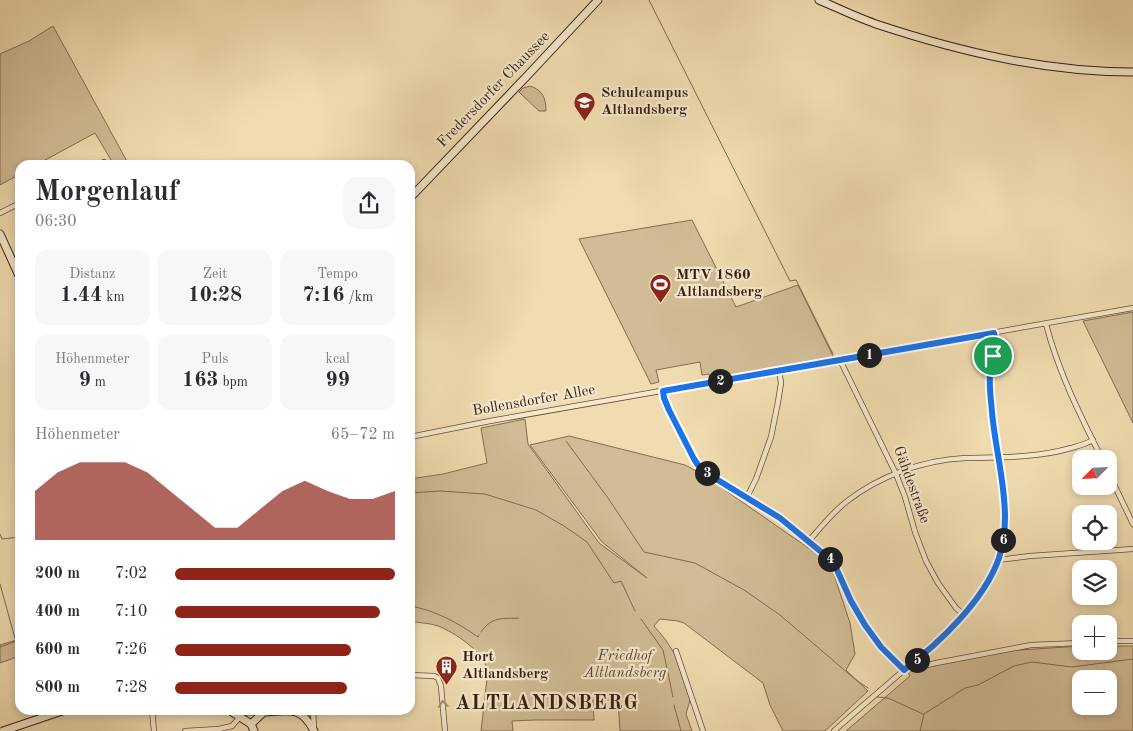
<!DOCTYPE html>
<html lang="de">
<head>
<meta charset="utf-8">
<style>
	:root { --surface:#fff; --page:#f7f7f7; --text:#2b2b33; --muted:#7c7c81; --accent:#8f2418 }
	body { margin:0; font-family:"Old Standard TT",serif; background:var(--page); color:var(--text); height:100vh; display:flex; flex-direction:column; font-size:19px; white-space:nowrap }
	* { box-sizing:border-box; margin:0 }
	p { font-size:16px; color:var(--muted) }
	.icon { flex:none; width:28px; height:28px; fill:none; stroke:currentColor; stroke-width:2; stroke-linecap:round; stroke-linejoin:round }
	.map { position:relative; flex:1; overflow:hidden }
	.side { position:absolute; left:15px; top:160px; width:400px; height:555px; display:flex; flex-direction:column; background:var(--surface); border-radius:15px; box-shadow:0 2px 8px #0003 }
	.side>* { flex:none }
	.needle { width:32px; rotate:246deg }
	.controls { position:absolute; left:1072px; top:450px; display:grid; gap:10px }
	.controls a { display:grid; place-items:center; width:45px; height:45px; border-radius:10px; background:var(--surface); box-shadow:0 2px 8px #0003; font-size:25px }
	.pin { position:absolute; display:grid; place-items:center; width:42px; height:42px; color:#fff; margin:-21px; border:2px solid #fff; border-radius:50%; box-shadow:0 1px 5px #0007 }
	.km { position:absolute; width:25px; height:25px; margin:-12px; border-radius:50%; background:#222; color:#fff; font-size:14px; line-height:25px; text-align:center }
	.round { display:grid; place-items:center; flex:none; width:52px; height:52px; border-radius:15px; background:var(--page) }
	.summary { display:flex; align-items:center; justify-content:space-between; height:85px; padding:0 20px }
	h1 { font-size:28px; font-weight:600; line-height:38px }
	.figures { display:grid; grid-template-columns:repeat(3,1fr); gap:8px; height:85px; padding:5px 20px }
	.figures div { display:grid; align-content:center; border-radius:12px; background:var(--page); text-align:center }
	.figures b { font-size:21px; font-weight:600 }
	.figures small { font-size:14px; font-weight:400 }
	.figures p { font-size:14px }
	.chart { height:140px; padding:10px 20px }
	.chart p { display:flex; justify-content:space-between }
	.chart svg { width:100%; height:90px; margin-top:5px; fill:var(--accent); opacity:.7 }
	ul { padding:0 20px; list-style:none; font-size:16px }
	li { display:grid; grid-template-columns:80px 60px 1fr; align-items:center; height:38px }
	li i { height:12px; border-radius:6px; background:var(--accent) }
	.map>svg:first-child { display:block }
	.green { fill:#d1bc95; stroke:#856c52; fill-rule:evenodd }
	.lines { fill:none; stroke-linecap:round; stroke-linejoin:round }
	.stream { stroke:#826950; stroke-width:1 }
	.street-casing { stroke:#674d38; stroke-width:6 }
	.secondary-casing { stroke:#391d10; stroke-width:9 }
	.street { stroke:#f5e8cc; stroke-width:4.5 }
	.secondary { stroke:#f5e8cc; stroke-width:7 }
	.oneway { stroke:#a08d77 }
	.route-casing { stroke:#fff; stroke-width:10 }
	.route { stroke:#1a73e8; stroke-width:6 }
	.labels { text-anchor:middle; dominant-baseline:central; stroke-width:4.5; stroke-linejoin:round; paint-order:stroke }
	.street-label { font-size:15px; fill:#391d10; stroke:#f5e8cc }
	.poi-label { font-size:15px; font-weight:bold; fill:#391d10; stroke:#f5e8cc; text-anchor:start }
	.park-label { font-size:15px; font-style:italic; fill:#5f4531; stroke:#f5e8cc }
	.district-label { font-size:20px; font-weight:bold; letter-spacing:1px; fill:#391d10; stroke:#f5e8cc }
</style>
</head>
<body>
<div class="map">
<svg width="1133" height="731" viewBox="0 0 1133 731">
	<rect width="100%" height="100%" fill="#f0dcb0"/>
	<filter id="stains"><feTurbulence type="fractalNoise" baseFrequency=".004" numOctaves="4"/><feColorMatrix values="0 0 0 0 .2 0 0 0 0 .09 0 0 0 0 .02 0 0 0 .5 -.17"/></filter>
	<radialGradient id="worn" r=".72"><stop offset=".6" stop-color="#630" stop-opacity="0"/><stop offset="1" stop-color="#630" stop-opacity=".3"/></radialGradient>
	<g class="green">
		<polygon points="53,26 129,165 114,165 95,133 36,165 20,165 20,174 0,185 0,54 29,41"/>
		<path d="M530 86C543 90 546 99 546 111H539L519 92 523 88Z"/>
		<polygon points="692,220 736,307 798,285 834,358 710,380 709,374 702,375 700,362 656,370 659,382 651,384 579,239"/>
		<polygon points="1133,312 1133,423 1083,321"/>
		<path d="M525 419 528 444 599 543 647 578 602 542 530 445 569 436 685 465 702 474 830 563 850 623 855 654 846 670 868 691 825 731H783L770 705 763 683 684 623 678 621 660 619 654 626 665 639 674 653 678 663 690 700 686 714 692 731H620L618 700H593L594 720H534L512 721 513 731H481L488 670C482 651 456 633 438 626 430 623 419 623 410 621V479L443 474 487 463 481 428Z"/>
		<polygon points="20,639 20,656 0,663 0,645"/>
		<path d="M1081 646V651H1109V646H1133V731H846L910 676 907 670 1005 651ZM1081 679H1109V706H1081Z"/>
	</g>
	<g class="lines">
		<g class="stream">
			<polyline points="649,0 790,281 796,280 833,354"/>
			<polyline points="566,441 608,498 644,552 695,563 744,590 780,615 856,680 868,688"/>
			<polyline points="410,493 440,491 485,494 536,510 564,526 587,542 614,583 621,581 635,611"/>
			<polyline points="0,534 2,539 20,537"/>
			<polyline points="0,584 16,642"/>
			<path d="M410 606C435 610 458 623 478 637L479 635"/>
			<polyline points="641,619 663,650 673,697"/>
			<path d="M481 632C492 616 502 619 519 618"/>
			<polyline points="0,647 20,640"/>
			<polyline points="877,697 888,698 923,714"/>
			<polyline points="674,705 681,731"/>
			<polyline points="920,731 924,714 965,688 978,685 1014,666 1032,662 1072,667 1133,659"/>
		</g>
		<defs>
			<g id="street">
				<polyline points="98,165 104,162"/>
				<polyline points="0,213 20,203"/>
				<path d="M1046 324C1058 371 1080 415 1102 459"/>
				<polyline points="840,360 896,474 905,497 915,532 926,561 938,583 951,601 956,608 963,614"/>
				<polyline points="663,391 664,398 669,410 694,459 698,465 708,474 776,515 831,560 837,570 851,601 865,625 881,647 904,670"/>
				<polyline points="410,437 490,421 1133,308"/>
				<polyline points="1109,474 1133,524"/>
				<polyline points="747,497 756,479 771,437 778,402 781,383 779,370"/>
				<path d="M809 541C820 528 832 513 846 502 879 476 923 460 965 458 1001 457 1037 458 1071 448 1078 446 1086 444 1093 440"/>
				<polyline points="998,560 1030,556 1133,549"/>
				<polyline points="1109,641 1133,641"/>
				<polyline points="676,651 703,731"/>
				<polyline points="906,670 936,663 1031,645 1081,643"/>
				<polyline points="410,675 434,676 438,678 441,686 445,731"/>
				<polyline points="152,710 154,731"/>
				<polyline points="313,710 314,728"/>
				<polyline points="296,711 307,710"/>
				<polyline points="236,713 263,712"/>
				<polyline points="185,731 219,729 232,726 240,717"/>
				<path d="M834 731C856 711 880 691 903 671 943 638 997 592 1004 537 1009 498 996 459 992 420 991 405 989 389 990 374 992 361 997 347 994 333"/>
			</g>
			<g id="secondary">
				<path d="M819 0C838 8 858 18 879 25 961 52 1046 72 1133 72"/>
				<polyline points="410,198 527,76 598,0"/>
				<polyline points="0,234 20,278"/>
				<polyline points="229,710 251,724 254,731"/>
				<path d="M251 724 264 712C289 711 301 705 314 731"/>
				<polyline points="3,731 65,710"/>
			</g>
		</defs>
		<use href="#street" class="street-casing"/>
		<use href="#secondary" class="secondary-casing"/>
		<use href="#street" class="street"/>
		<use href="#secondary" class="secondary"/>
	</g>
	<defs><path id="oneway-chevron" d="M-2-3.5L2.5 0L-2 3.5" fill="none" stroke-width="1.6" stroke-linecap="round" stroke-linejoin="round" transform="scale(1.25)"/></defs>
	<use class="oneway" href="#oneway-chevron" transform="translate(443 704) rotate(-96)"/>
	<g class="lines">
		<defs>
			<path id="route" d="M994 333C997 347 992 360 990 374 989 387 991 400 992 412 995 447 1005 482 1005 517 1005 531 1003 545 999 558 984 601 939 643 904 670L881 647 865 625 851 601 837 570 831 560 780 518 708 474 698 465 694 459 669 410 664 398 663 391Z"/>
		</defs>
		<use href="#route" class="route-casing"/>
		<use href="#route" class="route"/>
	</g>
	<defs>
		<symbol id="school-pin" viewBox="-11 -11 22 30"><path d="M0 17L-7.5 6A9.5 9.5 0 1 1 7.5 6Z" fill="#8f2418" stroke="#f5e8cc"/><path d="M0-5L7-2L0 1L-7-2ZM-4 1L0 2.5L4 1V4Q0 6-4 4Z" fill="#fff"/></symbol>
		<symbol id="stadium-pin" viewBox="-11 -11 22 30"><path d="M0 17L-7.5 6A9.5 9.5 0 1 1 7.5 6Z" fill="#8f2418" stroke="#f5e8cc"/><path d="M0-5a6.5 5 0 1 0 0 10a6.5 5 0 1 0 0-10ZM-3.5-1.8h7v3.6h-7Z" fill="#fff"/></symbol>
		<symbol id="building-pin" viewBox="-11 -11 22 30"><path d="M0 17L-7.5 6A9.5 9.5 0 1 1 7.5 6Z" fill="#8f2418" stroke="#f5e8cc"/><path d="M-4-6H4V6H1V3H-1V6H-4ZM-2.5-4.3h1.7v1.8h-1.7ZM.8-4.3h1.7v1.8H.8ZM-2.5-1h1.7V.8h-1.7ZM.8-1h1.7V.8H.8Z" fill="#fff"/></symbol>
	</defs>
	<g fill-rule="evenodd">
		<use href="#school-pin" x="572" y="90" width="25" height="34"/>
		<use href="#stadium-pin" x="648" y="272" width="25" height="34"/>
		<use href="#building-pin" x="434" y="654" width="25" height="34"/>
	</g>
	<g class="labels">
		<g class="street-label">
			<text transform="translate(494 90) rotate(-46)">Fredersdorfer Chaussee</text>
			<text transform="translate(534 401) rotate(-10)">Bollensdorfer Allee</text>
			<text transform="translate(911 485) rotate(70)">Gähdestraße</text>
		</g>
		<g class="poi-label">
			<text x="601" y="93">Schulcampus<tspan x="601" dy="17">Altlandsberg</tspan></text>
			<text x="676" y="275">MTV 1860<tspan x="676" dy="17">Altlandsberg</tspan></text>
			<text x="462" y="657">Hort<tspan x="462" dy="17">Altlandsberg</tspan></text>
		</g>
		<g class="park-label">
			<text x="625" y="656">Friedhof<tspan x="625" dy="17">Altlandsberg</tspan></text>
		</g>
		<g class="district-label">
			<text x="547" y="704">ALTLANDSBERG</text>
		</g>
	</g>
	<rect width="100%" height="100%" filter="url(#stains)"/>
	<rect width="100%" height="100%" fill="url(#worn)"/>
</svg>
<div class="controls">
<a><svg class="needle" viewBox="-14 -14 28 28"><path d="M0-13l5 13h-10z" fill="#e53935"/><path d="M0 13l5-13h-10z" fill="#7c7c81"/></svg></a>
<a><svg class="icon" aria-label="locate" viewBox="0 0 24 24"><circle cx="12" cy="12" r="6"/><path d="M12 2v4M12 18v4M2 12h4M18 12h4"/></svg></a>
<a><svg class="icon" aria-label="layers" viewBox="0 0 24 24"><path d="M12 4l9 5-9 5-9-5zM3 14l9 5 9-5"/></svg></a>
<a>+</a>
<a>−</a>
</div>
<div class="pin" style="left:993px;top:356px;background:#1e9e55"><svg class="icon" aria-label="arrive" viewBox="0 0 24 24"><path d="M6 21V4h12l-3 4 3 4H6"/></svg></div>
<b class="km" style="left:869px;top:355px">1</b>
<b class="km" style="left:720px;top:381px">2</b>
<b class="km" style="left:707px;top:473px">3</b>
<b class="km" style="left:830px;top:559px">4</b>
<b class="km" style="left:917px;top:660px">5</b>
<b class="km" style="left:1003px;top:540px">6</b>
<section class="side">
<div class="summary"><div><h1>Morgenlauf</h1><p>06:30</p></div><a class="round"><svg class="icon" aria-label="share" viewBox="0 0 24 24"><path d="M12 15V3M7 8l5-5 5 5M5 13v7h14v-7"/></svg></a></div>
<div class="figures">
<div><p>Distanz</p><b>1.44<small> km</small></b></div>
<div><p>Zeit</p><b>10:28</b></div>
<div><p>Tempo</p><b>7:16<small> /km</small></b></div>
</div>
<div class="figures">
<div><p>Höhenmeter</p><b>9<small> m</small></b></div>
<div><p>Puls</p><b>163<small> bpm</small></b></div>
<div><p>kcal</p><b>99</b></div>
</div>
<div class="chart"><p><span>Höhenmeter</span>65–72 m</p>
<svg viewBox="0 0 160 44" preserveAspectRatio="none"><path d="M0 44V20L10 11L20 6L30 6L40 6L50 11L60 20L70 29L80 38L90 38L100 29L110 20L120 15L130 20L140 24L150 24L160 20V44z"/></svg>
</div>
<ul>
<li><b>200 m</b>7:02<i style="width:100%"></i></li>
<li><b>400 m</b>7:10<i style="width:93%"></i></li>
<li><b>600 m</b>7:26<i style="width:80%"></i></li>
<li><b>800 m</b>7:28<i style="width:78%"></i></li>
</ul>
</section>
</div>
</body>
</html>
